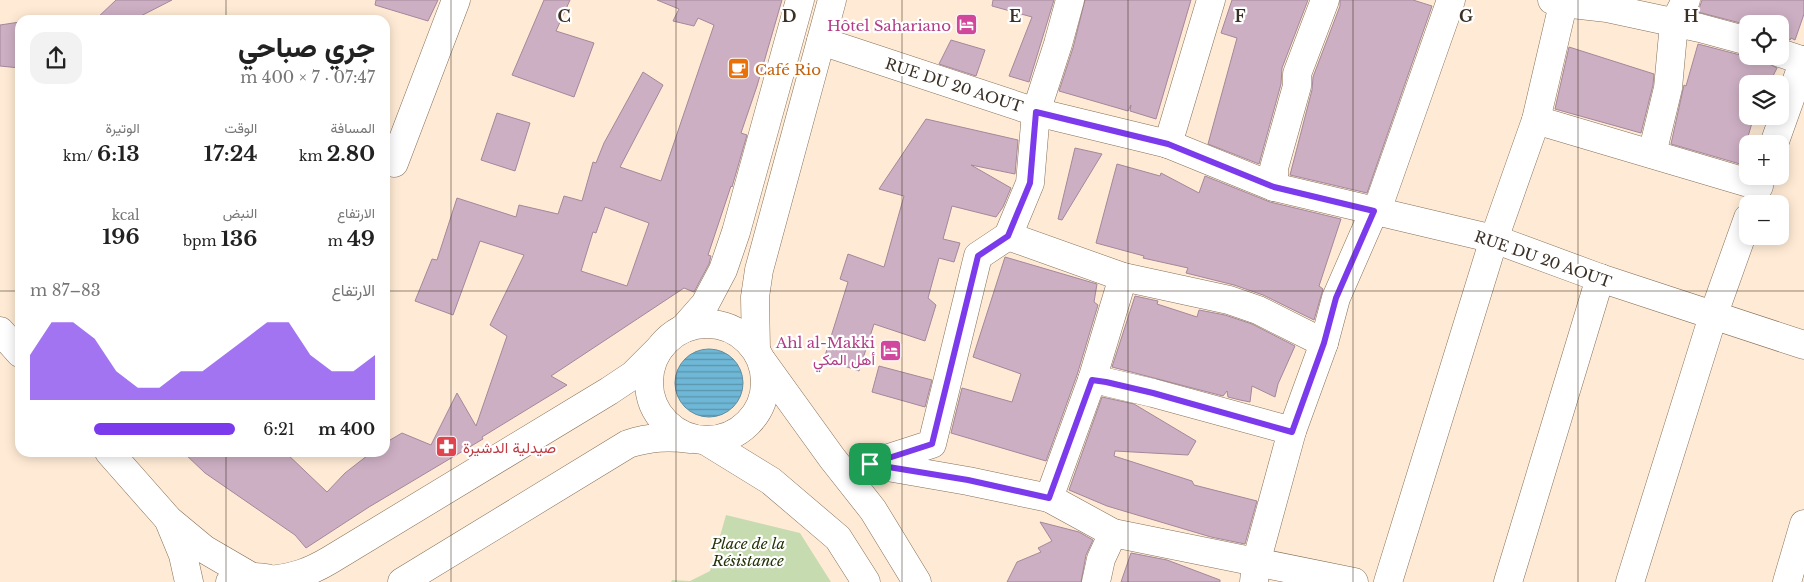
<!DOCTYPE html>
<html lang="ar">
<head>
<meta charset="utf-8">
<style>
	:root { --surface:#fff; --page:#f2f2f2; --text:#222; --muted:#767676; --accent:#7c3aed }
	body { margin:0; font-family:"Libre Baskerville",Vazirmatn,serif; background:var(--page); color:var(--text); direction:rtl; height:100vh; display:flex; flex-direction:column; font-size:19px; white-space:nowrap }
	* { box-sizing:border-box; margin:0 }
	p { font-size:16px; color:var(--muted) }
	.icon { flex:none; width:28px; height:28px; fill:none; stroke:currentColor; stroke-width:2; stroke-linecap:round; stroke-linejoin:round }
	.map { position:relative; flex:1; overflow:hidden; direction:ltr }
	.panel { position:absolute; left:15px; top:15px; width:375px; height:442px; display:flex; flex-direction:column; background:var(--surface); border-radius:15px; box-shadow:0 2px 12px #0003; direction:rtl }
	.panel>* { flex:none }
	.fabs { position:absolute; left:1739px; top:15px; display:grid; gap:10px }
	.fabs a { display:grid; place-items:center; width:50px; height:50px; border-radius:10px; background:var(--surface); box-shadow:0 2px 12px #0003; font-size:25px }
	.pin { position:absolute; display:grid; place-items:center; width:42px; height:42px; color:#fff; margin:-21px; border-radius:10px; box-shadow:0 2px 8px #0006 }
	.round { display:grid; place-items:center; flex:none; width:52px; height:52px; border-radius:15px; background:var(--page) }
	.summary { display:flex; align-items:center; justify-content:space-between; height:85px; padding:0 15px }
	h1 { font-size:28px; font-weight:800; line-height:38px }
	.stats { display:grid; grid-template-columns:repeat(3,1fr); gap:8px; height:85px; padding:5px 15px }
	.stats div { display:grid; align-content:center }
	.stats b { font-size:21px; font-weight:800 }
	.stats small { font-size:14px; font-weight:400 }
	.stats p { font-size:14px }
	.chart { height:140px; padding:10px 15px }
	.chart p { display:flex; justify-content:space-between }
	.chart svg { width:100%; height:90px; margin-top:5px; fill:var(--accent); opacity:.7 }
	ul { padding:0 15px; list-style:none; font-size:16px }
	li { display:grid; grid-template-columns:80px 60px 1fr; align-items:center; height:38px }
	li i { height:12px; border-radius:6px; background:var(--accent) }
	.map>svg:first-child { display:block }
	.green { fill:#c7dbb1 }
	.water { fill:url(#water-rules); stroke:#5f8ea1 }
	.building { fill:#cdafc3; stroke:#a5879b; fill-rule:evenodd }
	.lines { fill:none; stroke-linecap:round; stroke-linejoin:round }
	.street-casing { stroke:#856f57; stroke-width:29 }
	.secondary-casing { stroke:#856f57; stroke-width:29 }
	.primary-casing { stroke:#856f57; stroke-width:29 }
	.street { stroke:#fff; stroke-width:28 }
	.secondary { stroke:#fff; stroke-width:28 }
	.primary { stroke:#fff; stroke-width:28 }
	.route-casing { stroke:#fff; stroke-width:10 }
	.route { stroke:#7c3aed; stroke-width:6 }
	.grid { fill:none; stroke:#3a3026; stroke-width:1; stroke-opacity:0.55 }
	.labels { text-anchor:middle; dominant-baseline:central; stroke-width:4.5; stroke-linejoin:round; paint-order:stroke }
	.hotel-label { font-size:15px; fill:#b23c85; stroke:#fff; text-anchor:end }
	.food-label { font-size:15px; fill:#c56008; stroke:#fff; text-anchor:start }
	.street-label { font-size:15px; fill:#3a3026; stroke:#fff }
	.health-label { font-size:15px; fill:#be3a42; stroke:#fff; text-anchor:start }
	.park-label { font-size:15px; font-style:italic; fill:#243408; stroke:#fff }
	.grid-label { font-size:16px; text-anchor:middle; font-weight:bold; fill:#3a3026; stroke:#fff; stroke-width:4.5; stroke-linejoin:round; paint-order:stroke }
</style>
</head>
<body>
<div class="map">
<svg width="1804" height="582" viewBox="0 0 1804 582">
	<defs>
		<pattern id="water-rules" width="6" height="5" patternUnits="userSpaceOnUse" patternTransform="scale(1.25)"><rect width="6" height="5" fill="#6fb7d6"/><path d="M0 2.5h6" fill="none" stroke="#5c95ad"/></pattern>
	</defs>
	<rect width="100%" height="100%" fill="#ffebd5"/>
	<polygon class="green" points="726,515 800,533 831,582 671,582 672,580 690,581 710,571"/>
	<circle class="water" cx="709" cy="383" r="34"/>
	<g class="building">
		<polygon points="116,0 172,0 133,20 95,20"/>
		<polygon points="376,0 438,0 428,21 375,5"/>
		<polygon points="544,0 570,0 556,31 594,43 574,97 512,75"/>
		<path d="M657 0H782L757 86 741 133 747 135 732 187 731 186 708 255 711 256 709 264 694 292 684 288 551 376 567 385 482 437 483 439 369 507 306 548 295 535 205 473 183 452H285L327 492 345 473 372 452H385V443L402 433 431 445 457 393 476 426 507 336 490 325 524 255 480 241 453 315 415 301 432 259 437 260 457 198 516 217 519 205 558 214 564 196 582 201 593 162 596 163 604 143 643 72 663 85 620 167 661 181 714 25 698 18 694 26 673 21 679 9ZM605 207 649 223 627 286 581 271 593 232 596 233Z"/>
		<polygon points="993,0 1054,0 1029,82 1009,76 1032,17 992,6"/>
		<polygon points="1085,0 1191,0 1156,119 1130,111 1131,105 1128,111 1059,91 1073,48"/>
		<polygon points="1232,0 1308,0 1282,68 1281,84 1259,164 1208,144 1237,38 1221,33"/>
		<polygon points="1340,0 1413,0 1432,6 1367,193 1290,175 1312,90 1313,77 1340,6"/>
		<polygon points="1702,0 1804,0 1804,14 1795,40 1791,38 1790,40 1780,38 1780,24 1748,25 1698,12"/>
		<polygon points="20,22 20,68 0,66 0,25"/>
		<polygon points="951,40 985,50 976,76 939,64"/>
		<polygon points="1698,44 1744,56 1765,56 1769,64 1777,68 1769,84 1748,84 1748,116 1754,116 1740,164 1671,144 1684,85 1686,86"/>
		<polygon points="1569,47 1654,74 1653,85 1641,133 1555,109"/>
		<polygon points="497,113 530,123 515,171 481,160"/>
		<polygon points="926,119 1018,140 1015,174 971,165 1011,188 1003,207 996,217 952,206 943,239 960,243 954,262 939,258 928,298 936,305 925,341 874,324 859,371 824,359 848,282 840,279 848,254 884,267 904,196 879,189"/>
		<polygon points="1075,148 1102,154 1062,220 1058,219"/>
		<polygon points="1117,164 1160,176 1161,173 1199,193 1205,176 1270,202 1341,219 1319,286 1323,289 1314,320 1263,295 1234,285 1186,273 1188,268 1143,258 1144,256 1096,243"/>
		<polygon points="1005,257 1097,284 1094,302 1098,305 1077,375 1046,461 951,433 962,388 1012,402 1021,374 973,357"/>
		<polygon points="1135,296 1158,301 1157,304 1197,317 1199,310 1225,315 1252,324 1295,346 1278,384 1275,397 1252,386 1250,402 1240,400 1228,397 1227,391 1223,396 1112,367"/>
		<polygon points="879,366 932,380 925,407 872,392"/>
		<polygon points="1102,397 1134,404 1196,441 1188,455 1115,451 1114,456 1192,481 1194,485 1257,501 1245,544 1211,537 1107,506 1069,490"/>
		<polygon points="1040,522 1079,532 1093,540 1086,555 1081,582 1007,582 1017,562 1041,552 1038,548 1052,541"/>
		<polygon points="1131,553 1167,560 1220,580 1220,582 1121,582"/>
	</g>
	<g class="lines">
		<defs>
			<g id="street">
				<polyline points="1552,0 1563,3 1607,8 1700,28 1748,41"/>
				<polyline points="821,41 1036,112 1168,144 1274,187 1494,239 1600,278 1804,345"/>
				<polyline points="1780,53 1804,61"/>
				<polyline points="1536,120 1759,186"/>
				<polyline points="1168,144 1211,0"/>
				<polyline points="1774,144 1804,60"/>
				<polyline points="1652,154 1668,88 1674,23 1686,0"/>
				<polyline points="394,163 456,0"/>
				<polyline points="1274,187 1274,168 1297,86 1297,74 1325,0"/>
				<polyline points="1008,236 1123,277 1229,300 1258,310 1324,343"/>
				<polyline points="0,331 20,353"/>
				<polyline points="1092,380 1106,382 1153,393 1292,431"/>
				<polyline points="109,452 169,520 204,549 252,577"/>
				<polyline points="870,464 932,444 978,256 1008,236 1030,183 1036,112 1058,44 1070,0"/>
				<polyline points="876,465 968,481 1049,498 1113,533 1354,582"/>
				<polyline points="1049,498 1092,380 1123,277"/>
				<polyline points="169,521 183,555 189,582"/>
				<polyline points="1096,582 1101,559 1113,533"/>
				<polyline points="1254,582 1256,563 1292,431 1324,343 1336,298 1374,211 1381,199 1451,0"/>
				<polyline points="1388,582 1494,239 1536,120 1564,0"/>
				<polyline points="1508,582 1600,278"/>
				<polyline points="1630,582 1713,316 1748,218"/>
				<polyline points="1787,582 1804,524"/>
			</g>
			<g id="secondary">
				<path d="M271 580C295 577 310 572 330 560L609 391 633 375 659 349"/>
				<path d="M230 582C244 576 263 575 277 582"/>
				<path d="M402 582 628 444C650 437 668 436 691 439"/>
			</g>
			<g id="primary">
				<circle cx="707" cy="382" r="58"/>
				<polyline points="683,329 705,304 723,270 736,232 800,0"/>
				<polyline points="756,350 755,297 759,270 832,0"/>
				<polyline points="762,361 832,458 873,510 917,582"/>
				<polyline points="706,441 771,481 838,538 866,582"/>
			</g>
		</defs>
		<use href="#street" class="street-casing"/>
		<use href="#secondary" class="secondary-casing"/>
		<use href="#primary" class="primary-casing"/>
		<use href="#street" class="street"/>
		<use href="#secondary" class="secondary"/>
		<use href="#primary" class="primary"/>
	</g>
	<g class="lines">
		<defs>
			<polygon id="route" points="1036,112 1168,144 1274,187 1374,211 1336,298 1324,343 1292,432 1153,393 1106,382 1092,380 1049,498 968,480 870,464 932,444 978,256 1008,236 1030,183"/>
		</defs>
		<use href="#route" class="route-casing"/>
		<use href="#route" class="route"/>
	</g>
	<path class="grid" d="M226 0V20M451 0V582M676 0V582M902 0V582M1128 0V582M1353 0V582M1578 0V582M0 291H20M385 291H1804M226 452V582"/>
	<defs>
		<symbol id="hotel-square" viewBox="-11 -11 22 22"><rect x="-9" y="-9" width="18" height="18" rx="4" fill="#d1479c" stroke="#fff"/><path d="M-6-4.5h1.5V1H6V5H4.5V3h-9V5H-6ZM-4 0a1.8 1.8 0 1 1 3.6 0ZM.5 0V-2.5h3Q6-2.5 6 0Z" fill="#fff"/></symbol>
		<symbol id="cafe-square" viewBox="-11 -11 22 22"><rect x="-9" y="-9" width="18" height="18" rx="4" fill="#e8710a" stroke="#fff"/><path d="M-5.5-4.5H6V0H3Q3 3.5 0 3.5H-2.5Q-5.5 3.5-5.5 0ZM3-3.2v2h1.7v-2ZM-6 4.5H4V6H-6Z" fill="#fff"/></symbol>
		<symbol id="pharmacy-square" viewBox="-11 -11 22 22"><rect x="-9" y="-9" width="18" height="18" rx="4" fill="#e0444e" stroke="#fff"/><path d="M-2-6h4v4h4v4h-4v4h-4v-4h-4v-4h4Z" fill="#fff"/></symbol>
	</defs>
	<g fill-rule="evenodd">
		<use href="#hotel-square" x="954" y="12" width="25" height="25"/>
		<use href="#cafe-square" x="726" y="56" width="25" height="25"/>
		<use href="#hotel-square" x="878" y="338" width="25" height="25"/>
		<use href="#pharmacy-square" x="434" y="434" width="25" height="25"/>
	</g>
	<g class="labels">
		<g class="hotel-label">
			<text x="951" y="25">Hôtel Sahariano</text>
			<text x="875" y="342">Ahl al-Makki<tspan x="875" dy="17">أهل المكي</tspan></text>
		</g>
		<g class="food-label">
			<text x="755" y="69">Café Rio</text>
		</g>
		<g class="street-label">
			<text transform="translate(954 85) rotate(18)">RUE DU 20 AOUT</text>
			<text transform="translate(1543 259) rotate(19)">RUE DU 20 AOUT</text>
		</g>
		<g class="health-label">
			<text x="463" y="447">صيدلية الدشيرة</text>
		</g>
		<g class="park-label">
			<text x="748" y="543">Place de la<tspan x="748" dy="17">Résistance</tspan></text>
		</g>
	</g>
	<g class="grid-label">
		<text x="564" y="22">C</text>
		<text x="789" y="22">D</text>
		<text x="1015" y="22">E</text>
		<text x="1240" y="22">F</text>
		<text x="1466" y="22">G</text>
		<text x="1691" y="22">H</text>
	</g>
</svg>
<div class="fabs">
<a><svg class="icon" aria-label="locate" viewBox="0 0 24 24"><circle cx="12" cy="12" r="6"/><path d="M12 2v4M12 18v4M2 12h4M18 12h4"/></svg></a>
<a><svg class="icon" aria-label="layers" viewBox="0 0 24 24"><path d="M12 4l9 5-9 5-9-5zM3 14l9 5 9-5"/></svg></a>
<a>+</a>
<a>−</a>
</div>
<div class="pin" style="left:870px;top:464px;background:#1e9e55"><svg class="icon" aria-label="arrive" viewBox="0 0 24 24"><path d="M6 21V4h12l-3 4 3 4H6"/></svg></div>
<section class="panel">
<div class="summary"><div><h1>جري صباحي</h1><p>07:47 · 7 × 400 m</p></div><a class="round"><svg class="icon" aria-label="share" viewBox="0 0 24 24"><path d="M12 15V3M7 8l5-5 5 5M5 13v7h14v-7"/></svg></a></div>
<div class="stats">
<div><p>المسافة</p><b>2.80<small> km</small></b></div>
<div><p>الوقت</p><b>17:24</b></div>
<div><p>الوتيرة</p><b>6:13<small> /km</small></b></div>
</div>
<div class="stats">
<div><p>الارتفاع</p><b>49<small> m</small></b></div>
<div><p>النبض</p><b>136<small> bpm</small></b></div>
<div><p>kcal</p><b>196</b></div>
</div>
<div class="chart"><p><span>الارتفاع</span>83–87 m</p>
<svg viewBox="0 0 160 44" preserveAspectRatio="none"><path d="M0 44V22L10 6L20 6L30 14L40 30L50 38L60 38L70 30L80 30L90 22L100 14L110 6L120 6L130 22L140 30L150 30L160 22V44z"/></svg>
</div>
<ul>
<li><b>400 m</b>6:21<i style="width:69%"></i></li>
</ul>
</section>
</div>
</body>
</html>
